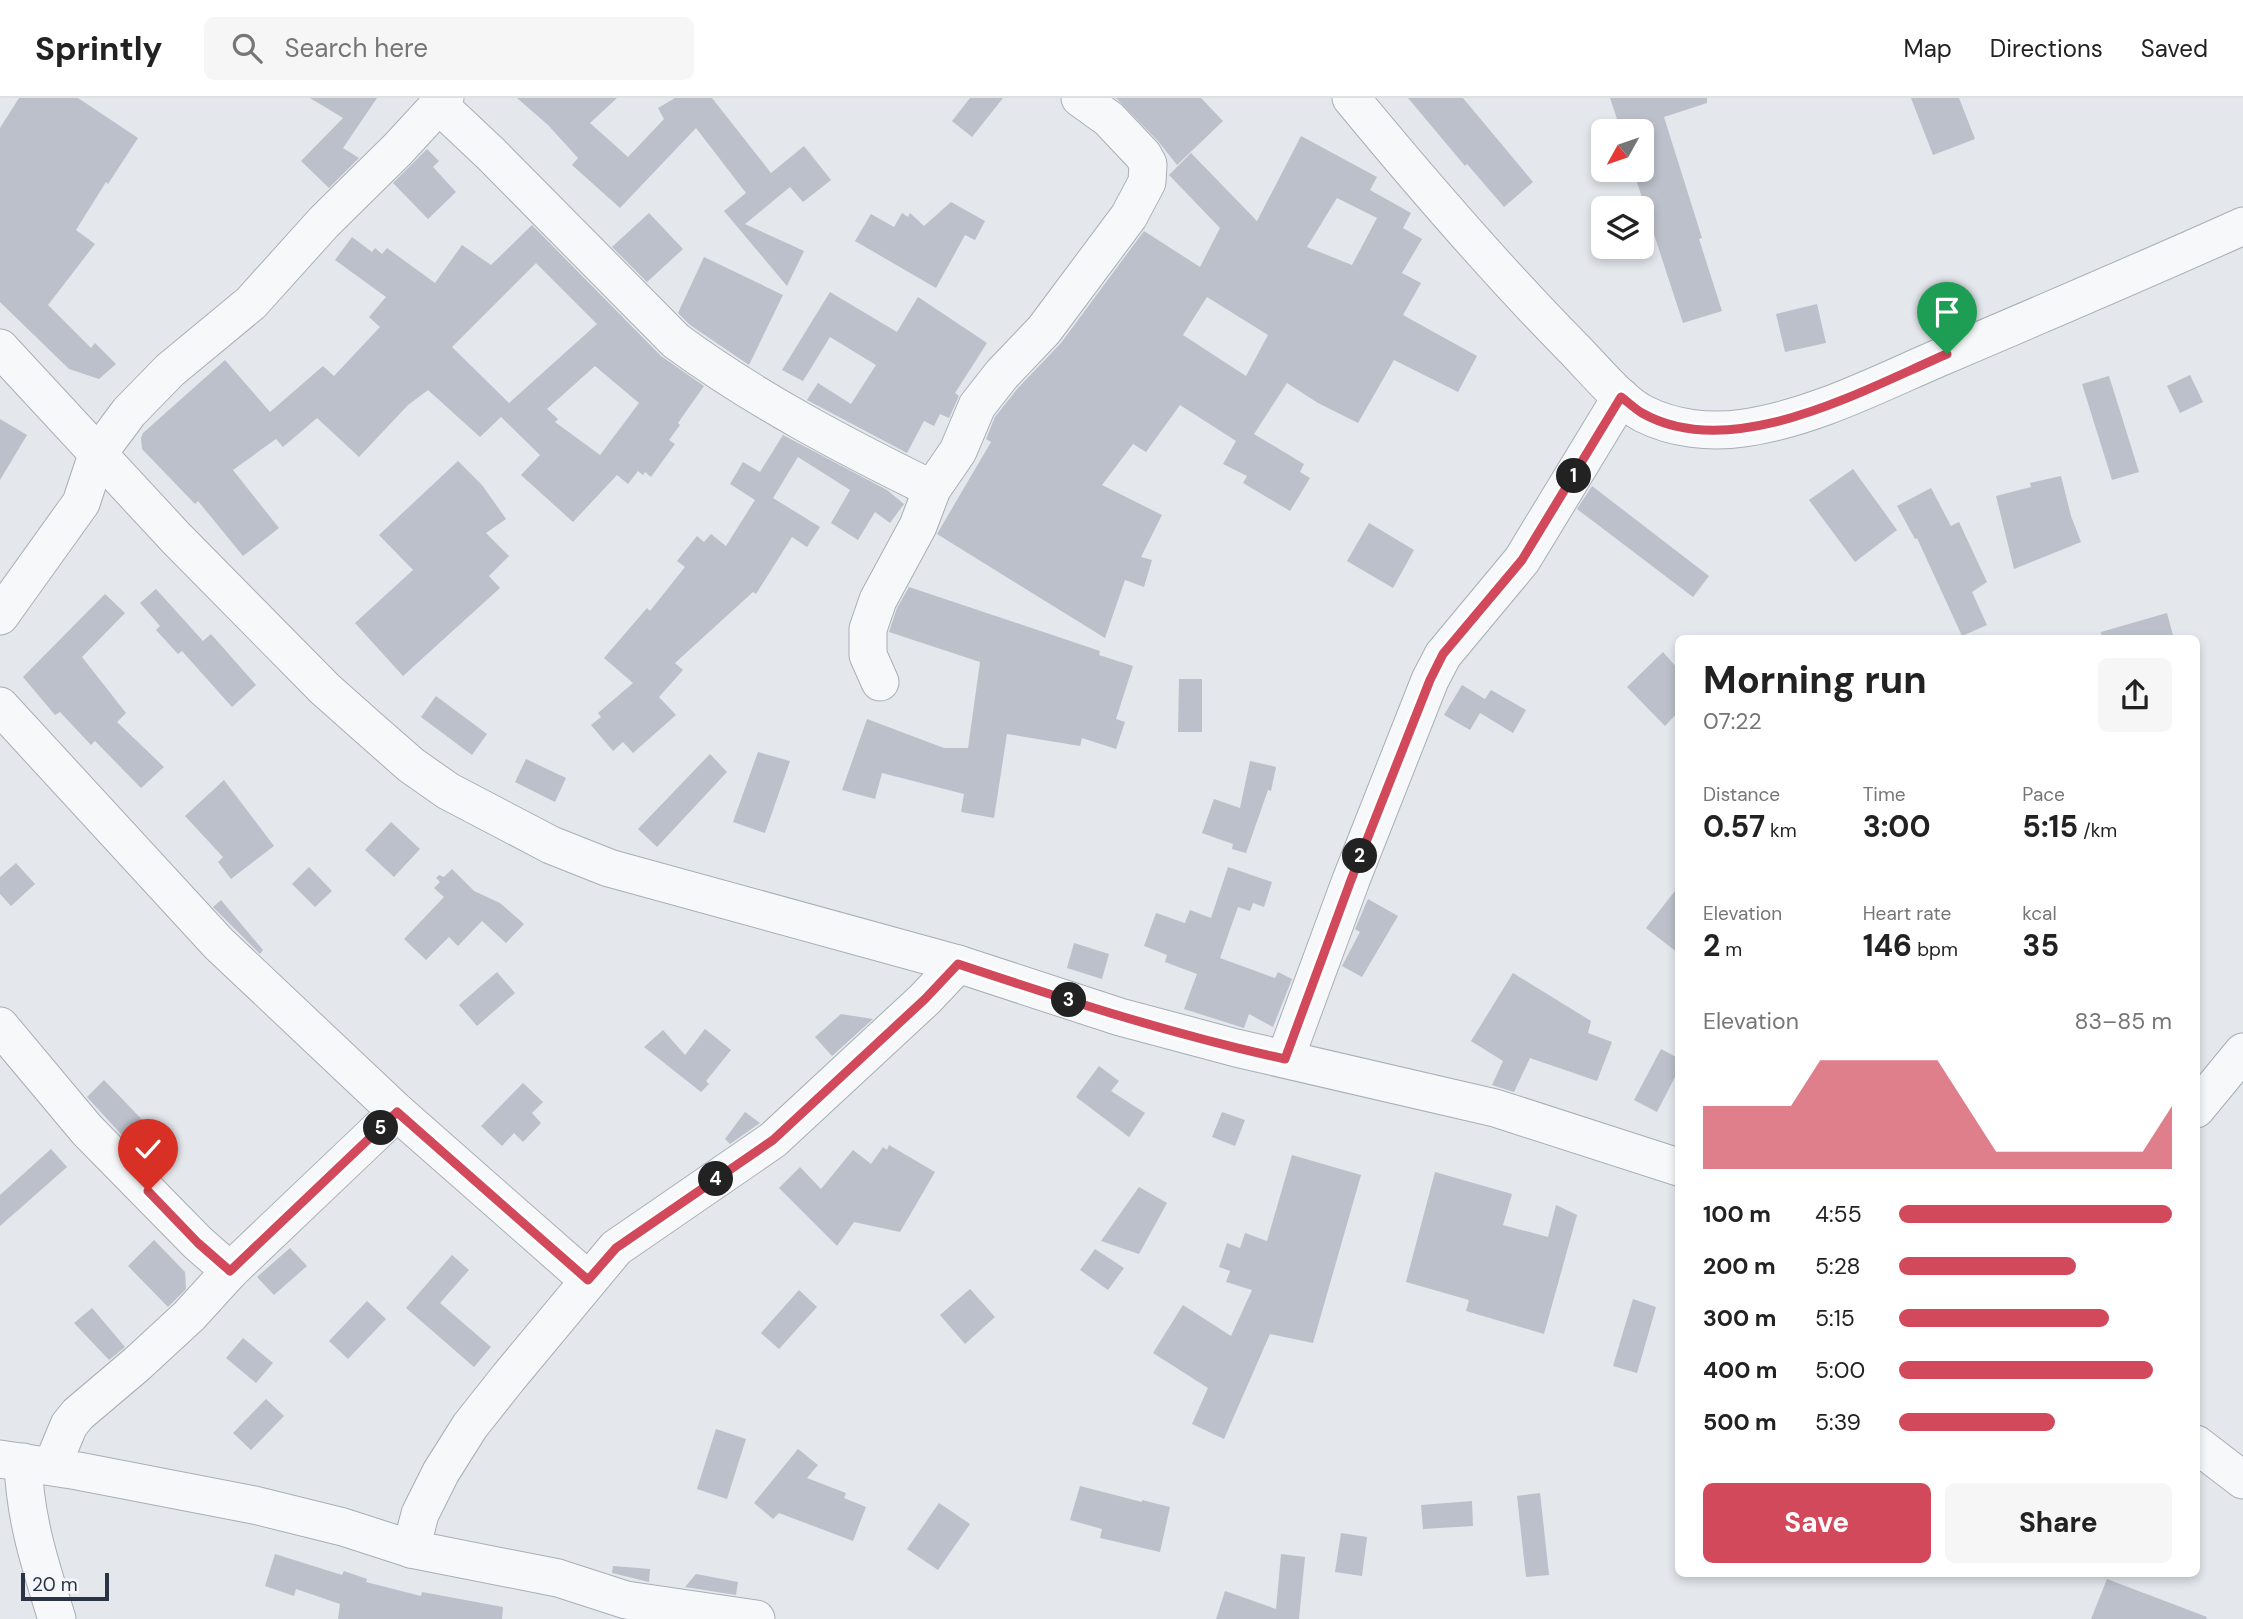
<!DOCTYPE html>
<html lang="en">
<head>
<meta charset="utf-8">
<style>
	:root { --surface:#fff; --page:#f6f6f6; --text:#222; --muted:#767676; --line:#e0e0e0; --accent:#d1495b }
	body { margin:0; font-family:"DM Sans",sans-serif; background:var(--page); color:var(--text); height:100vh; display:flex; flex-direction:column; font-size:26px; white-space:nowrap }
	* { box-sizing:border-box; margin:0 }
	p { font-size:23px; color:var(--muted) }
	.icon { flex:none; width:38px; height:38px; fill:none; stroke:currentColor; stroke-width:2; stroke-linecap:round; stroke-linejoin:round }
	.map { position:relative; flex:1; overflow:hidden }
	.details { position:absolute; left:1675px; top:537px; width:525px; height:942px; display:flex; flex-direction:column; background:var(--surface); border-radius:10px; box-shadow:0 4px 10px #0003 }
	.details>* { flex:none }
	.needle { width:46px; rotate:230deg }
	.controls { position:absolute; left:1591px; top:21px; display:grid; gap:14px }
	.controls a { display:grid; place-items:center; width:63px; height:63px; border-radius:10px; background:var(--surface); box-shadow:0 4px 10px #0003; font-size:35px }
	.scale { position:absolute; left:21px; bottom:18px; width:88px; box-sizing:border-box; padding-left:7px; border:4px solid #2b3445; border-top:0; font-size:19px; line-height:24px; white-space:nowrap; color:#2b3445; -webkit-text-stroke:5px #f4f6f9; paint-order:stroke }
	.pin { position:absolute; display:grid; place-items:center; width:60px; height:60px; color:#fff; margin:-72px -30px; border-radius:50% 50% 50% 0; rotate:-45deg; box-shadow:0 0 7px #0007 }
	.pin .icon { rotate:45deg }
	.km { position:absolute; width:35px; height:35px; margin:-18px; border-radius:50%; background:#222; color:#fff; font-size:19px; line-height:35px; text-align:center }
	.round { display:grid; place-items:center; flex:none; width:74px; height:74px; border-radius:10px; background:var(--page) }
	.summary { display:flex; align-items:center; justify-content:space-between; height:119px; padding:0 28px }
	h1 { font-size:38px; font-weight:700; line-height:52px }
	.stats { display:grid; grid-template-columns:repeat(3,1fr); gap:10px; height:119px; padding:7px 28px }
	.stats div { display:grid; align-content:center }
	.stats b { font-size:30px; font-weight:700 }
	.stats small { font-size:19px; font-weight:400 }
	.stats p { font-size:19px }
	.chart { height:196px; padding:14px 28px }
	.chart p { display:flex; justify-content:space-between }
	.chart svg { width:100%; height:126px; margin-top:7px; fill:var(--accent); opacity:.7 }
	.action { display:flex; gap:14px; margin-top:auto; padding:14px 28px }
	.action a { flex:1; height:80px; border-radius:10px; background:var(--accent); color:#fff; font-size:28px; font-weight:700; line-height:80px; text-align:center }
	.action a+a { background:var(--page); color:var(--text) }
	ul { padding:0 28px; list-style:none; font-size:23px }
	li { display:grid; grid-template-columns:112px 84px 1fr; align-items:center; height:52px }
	li i { height:18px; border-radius:9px; background:var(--accent) }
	header { display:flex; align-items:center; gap:42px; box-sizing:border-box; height:98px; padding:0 35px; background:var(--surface); border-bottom:2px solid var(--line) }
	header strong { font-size:33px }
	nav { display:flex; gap:38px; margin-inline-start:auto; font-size:24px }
	.search { width:490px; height:63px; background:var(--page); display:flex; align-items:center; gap:18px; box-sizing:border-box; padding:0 24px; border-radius:10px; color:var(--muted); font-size:26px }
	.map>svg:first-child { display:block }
	.building { fill:#bbc0ca; fill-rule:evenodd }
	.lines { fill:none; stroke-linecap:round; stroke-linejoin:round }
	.minor-casing { stroke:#a9aeb7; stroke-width:39 }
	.minor { stroke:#f7f8fa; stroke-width:37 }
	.route-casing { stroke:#fff; stroke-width:14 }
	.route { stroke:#d1495b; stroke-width:9 }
</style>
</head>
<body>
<header>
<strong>Sprintly</strong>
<div class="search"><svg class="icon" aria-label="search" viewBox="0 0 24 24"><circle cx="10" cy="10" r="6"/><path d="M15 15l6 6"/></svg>Search here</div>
<nav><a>Map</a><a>Directions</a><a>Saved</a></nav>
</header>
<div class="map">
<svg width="2243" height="1521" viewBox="0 0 2243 1521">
	<rect width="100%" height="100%" fill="#e4e7ec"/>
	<g class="building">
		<polygon points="19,0 78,0 138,40 108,86 106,84 76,132 95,146 48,207 91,250 95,245 116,266 99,281 69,271 0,204 0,30"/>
		<polygon points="310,0 377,0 343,50 359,60 329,90 301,63 343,20"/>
		<polygon points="517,0 617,0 590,25 628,59 664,21 658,10 675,0 712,0 771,75 804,48 831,82 803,104 790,89 745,126 804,153 787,188 724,113 746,95 696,30 620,110 572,67 578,60 548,27"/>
		<polygon points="970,0 1003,0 972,39 952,23"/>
		<polygon points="1116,0 1201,0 1223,23 1177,67 1158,43"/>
		<polygon points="1408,0 1463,0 1533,84 1504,109 1467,66 1465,68"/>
		<polygon points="1610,0 1707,0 1707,5 1664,19 1702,140 1699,141 1722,213 1683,225 1633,72 1642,72 1642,33 1621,33"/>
		<polygon points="1911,0 1959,0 1975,41 1933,57"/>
		<path d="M1301 38 1377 79 1370 92 1411 115 1403 130 1422 141 1402 175 1421 185 1403 217 1477 258 1458 294 1394 262 1358 325 1318 305 1287 285 1254 336 1304 366 1300 374 1310 380 1290 413 1243 385 1247 378 1223 366 1236 343 1180 307 1146 354 1133 346 1102 387 1162 417 1141 459 1152 462 1144 489 1125 482 1105 540 937 436 991 344 986 341 995 319 1018 290 1061 245 1144 133 1200 169 1220 130 1169 77 1191 55 1257 123ZM1337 100 1377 120 1352 167 1307 149ZM1207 199 1268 237 1246 278 1183 237Z"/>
		<polygon points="427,51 439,63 433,69 456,94 428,121 393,85"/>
		<polygon points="951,104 985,123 975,142 965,137 936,190 855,143 871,116 894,129 902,115 908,119 910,115 924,128"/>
		<polygon points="649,115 683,151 647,184 612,149"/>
		<path d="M532 127 661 258 704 288 678 325 680 327 669 342 675 346 651 379 645 374 643 377 638 373 628 386 617 377 573 424 521 377 540 357 501 319 480 339 428 292 408 307 359 359 317 320 283 349 276 341 233 372 279 430 243 458 198 403 195 406 142 351 141 340 143 335 225 262 270 314 323 268 334 278 380 229 369 219 386 199 335 162 352 139 372 154 375 150 382 156 387 150 435 185 462 147 491 167ZM536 165 597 226 509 305 452 249ZM595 268 639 305 600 357 555 324 558 321 547 311Z"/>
		<polygon points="704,159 783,197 749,267 690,227 678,215"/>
		<polygon points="830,194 897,234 918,199 987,245 955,295 959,298 949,320 940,316 934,328 924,323 907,355 807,302 818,285 851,306 876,267 830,239 803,283 782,272"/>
		<polygon points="1817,206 1826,245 1785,254 1776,216"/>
		<polygon points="2190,277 2203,304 2180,315 2167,288"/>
		<polygon points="2109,278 2139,374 2112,382 2082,286"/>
		<polygon points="0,321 27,337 0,382"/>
		<polygon points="783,337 887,392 904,406 890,425 875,414 858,442 831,425 850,392 798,359 773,400 820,429 807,449 792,439 756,496 753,494 675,565 683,572 659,599 676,617 633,655 623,644 613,653 591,627 601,619 598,615 633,585 604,560 647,510 650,513 685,469 677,463 697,438 704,444 711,436 726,448 755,402 730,386 743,364 760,374"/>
		<polygon points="458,363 482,387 506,421 486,435 509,458 489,478 500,490 403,578 355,525 413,472 379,437"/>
		<polygon points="1853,371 1897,432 1855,464 1809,402"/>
		<polygon points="2061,378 2071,418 2081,444 2014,471 1996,398 2031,389 2030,385"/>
		<polygon points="1592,388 1709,478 1693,499 1577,411"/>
		<polygon points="1931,390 1951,428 1959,424 1987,484 1972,494 1987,527 1962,538 1917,440 1915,441 1897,408"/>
		<polygon points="1369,425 1414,452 1393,490 1347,463"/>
		<polygon points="909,489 1100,553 1099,557 1133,568 1116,621 1125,624 1116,651 1082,640 1080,648 1007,636 994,720 961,714 964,696 882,675 875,701 842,692 867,621 944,650 968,650 980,564 889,534 897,510"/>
		<polygon points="156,491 203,543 211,536 256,587 232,609 182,553 178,556 156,532 160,528 140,505"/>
		<polygon points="105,496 125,515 82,559 126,615 117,624 164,669 141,690 95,643 91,647 60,614 55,617 23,579"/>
		<polygon points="2167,515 2174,541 2102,541 2101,534"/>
		<polygon points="1663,554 1678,571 1678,614 1665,628 1627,589"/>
		<polygon points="1179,581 1202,581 1202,634 1178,634"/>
		<polygon points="1462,587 1485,601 1491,592 1526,612 1513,635 1480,615 1470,632 1444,617"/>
		<polygon points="436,598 487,636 472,657 421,619"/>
		<polygon points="758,654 790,663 765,735 733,724"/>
		<polygon points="710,656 727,674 657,749 638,731"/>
		<polygon points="526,661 566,680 555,704 515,684"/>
		<polygon points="1250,663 1276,669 1271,693 1268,692 1246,755 1232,751 1233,746 1202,735 1214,701 1240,710"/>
		<polygon points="224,682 274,748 231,781 218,764 223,759 185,718"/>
		<polygon points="391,724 420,751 394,779 365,752"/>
		<polygon points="16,765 35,786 11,808 0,796 0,779"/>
		<polygon points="309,769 332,793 315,809 292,786"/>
		<polygon points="1228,769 1272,784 1264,809 1253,805 1250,813 1238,809 1220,860 1275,880 1278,874 1292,881 1273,929 1249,916 1244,930 1184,911 1197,876 1165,864 1167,857 1144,848 1156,815 1185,825 1190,812 1211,820"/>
		<polygon points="452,771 474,793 500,805 524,826 506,845 482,823 458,848 449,839 426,862 404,841 444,799 434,790 440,784 436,780 439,777 444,779"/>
		<polygon points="1678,789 1678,855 1646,830"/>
		<polygon points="1368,801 1398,818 1362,879 1342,868 1360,834 1355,831"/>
		<polygon points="221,802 263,852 260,856 213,809"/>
		<polygon points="1074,845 1109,856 1102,881 1067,870"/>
		<polygon points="497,874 515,895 477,928 459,907"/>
		<polygon points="1513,875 1591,923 1588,935 1612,944 1597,983 1530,960 1514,994 1492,987 1503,963 1471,943"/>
		<polygon points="841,916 873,921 832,958 815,939"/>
		<polygon points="705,931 731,952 706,983 709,986 701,994 644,949 663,932 685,957"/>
		<polygon points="1661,951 1678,960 1678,973 1657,1014 1634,1002"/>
		<polygon points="1099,968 1119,983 1111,993 1145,1015 1129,1039 1076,999"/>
		<polygon points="104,982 172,1053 153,1068 133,1042 129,1045 87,999"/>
		<polygon points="523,985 543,1004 532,1015 541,1025 523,1044 514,1035 502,1048 481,1028"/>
		<polygon points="745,1014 760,1025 730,1046 725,1041"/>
		<polygon points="1222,1014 1245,1022 1235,1048 1212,1039"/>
		<polygon points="889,1047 935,1074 900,1134 854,1124 837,1148 779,1090 800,1069 821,1091 853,1052 871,1066 883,1049 887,1052"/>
		<polygon points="51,1051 67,1069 0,1128 0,1097"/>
		<polygon points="1292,1057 1361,1077 1313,1245 1270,1236 1224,1341 1192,1326 1208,1290 1153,1255 1183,1207 1231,1238 1252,1192 1226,1184 1230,1173 1219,1169 1227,1145 1240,1150 1245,1135 1267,1143"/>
		<polygon points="1435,1074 1512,1096 1503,1127 1548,1139 1556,1107 1577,1117 1544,1236 1466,1213 1469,1202 1406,1184"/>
		<polygon points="1139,1089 1167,1105 1139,1156 1101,1143"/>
		<polygon points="154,1142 185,1174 186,1191 168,1209 128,1168"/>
		<polygon points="290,1150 307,1168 274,1197 257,1179"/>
		<polygon points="1095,1151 1124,1170 1108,1192 1080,1172"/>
		<polygon points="452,1157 469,1172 440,1205 491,1249 474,1269 406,1210"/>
		<polygon points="970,1191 995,1219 965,1246 940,1217"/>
		<polygon points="799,1192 817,1209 779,1251 761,1235"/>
		<polygon points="1633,1201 1656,1209 1637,1275 1613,1268"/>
		<polygon points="367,1203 386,1221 348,1261 329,1243"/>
		<polygon points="92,1210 125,1249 109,1262 74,1225"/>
		<polygon points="243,1240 273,1265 256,1285 226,1260"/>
		<polygon points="266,1301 284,1318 251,1352 233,1335"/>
		<polygon points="716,1331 746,1341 727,1401 697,1391"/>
		<polygon points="798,1351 818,1367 807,1380 846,1395 844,1400 866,1409 853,1443 779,1415 773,1421 754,1405"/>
		<polygon points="1080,1388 1142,1404 1142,1402 1170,1409 1160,1454 1100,1440 1102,1431 1070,1422"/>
		<polygon points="1540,1395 1549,1477 1526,1479 1517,1398"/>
		<polygon points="1472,1403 1473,1428 1423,1431 1421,1407"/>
		<polygon points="939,1405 970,1426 938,1472 907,1451"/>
		<polygon points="1341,1435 1367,1439 1362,1478 1335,1474"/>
		<polygon points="275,1456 342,1477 344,1473 367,1481 366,1484 421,1498 422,1494 503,1509 502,1521 338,1521 340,1506 296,1491 294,1498 265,1488"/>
		<polygon points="1281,1456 1305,1459 1299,1521 1216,1521 1225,1493 1276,1511"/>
		<polygon points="613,1468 650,1471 649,1484 612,1475"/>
		<polygon points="696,1476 738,1484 736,1497 685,1489"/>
		<polygon points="2107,1481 2207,1519 2206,1521 2091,1521"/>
	</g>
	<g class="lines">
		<defs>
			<g id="minor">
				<path d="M1351 0C1422 86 1495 171 1573 250 1593 270 1619 303 1644 316 1674 331 1710 335 1744 330 1813 320 1878 286 1941 259 2042 216 2143 173 2243 128"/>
				<path d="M439 7 491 56 676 243C755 301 844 348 932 391"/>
				<polyline points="0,250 176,440 325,591 370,631 411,667 448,693 551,747 609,770 958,866 1120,919 1236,950 1495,1010 1678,1069"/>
				<polyline points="0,518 81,405 97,357 129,314 170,272 251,205 324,124 398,51 445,0"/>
				<polyline points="880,584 868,557 868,531 878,502 918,428 932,391 958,353 977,308 1002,276 1044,232 1129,118 1147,84 1148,66 1143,57 1109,21 1080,0"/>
				<polyline points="0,608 219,846 397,1014 588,1182"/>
				<polyline points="0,928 87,1032 198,1145 230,1173 397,1014"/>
				<polyline points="1285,961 1351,782 1430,582 1443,557 1522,462 1621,299"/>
				<polyline points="2196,1011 2243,954"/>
				<polyline points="2196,1346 2243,1382"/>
				<polyline points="0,1361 78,1373 254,1407 343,1429 411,1451 558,1480 626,1502 756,1521"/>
				<path d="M23 1364C25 1422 40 1466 57 1521"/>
				<polyline points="52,1368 69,1327 78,1316 137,1266 189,1218 230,1173"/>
				<polyline points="411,1451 420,1416 441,1374 470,1328 508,1280 616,1150 773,1042 925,901 958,866"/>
			</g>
		</defs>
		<use href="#minor" class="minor-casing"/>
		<use href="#minor" class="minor"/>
	</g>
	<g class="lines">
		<defs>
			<path id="route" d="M148 1093 198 1145 230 1173 397 1014 588 1182 616 1150 773 1042 925 901 958 866C1066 902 1174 937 1285 961L1351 782 1430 582 1443 556 1522 462 1621 299C1628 304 1635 311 1642 315 1732 366 1863 292 1947 256"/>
		</defs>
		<use href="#route" class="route-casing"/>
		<use href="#route" class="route"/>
	</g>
</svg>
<div class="controls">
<a><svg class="needle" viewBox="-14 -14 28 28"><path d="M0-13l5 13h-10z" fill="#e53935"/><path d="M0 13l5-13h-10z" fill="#767676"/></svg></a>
<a><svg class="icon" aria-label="layers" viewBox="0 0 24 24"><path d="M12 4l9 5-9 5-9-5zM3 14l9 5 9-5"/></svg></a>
</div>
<div class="scale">20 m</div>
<div class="pin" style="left:1947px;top:256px;background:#1e9e55"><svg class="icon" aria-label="arrive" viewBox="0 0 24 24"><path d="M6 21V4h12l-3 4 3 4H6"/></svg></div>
<div class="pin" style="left:148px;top:1093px;background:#d93025"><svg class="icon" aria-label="check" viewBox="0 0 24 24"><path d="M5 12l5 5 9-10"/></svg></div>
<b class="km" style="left:1574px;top:378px">1</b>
<b class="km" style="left:1360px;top:758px">2</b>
<b class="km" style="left:1069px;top:902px">3</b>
<b class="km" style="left:716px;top:1081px">4</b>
<b class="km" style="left:381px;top:1030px">5</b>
<section class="details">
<div class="summary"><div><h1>Morning run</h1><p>07:22</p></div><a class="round"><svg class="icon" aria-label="share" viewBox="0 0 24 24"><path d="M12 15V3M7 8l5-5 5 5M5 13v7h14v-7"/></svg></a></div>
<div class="stats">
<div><p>Distance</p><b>0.57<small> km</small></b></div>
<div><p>Time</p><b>3:00</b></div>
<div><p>Pace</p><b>5:15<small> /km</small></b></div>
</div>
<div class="stats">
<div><p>Elevation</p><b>2<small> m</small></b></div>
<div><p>Heart rate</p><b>146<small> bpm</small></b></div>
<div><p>kcal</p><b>35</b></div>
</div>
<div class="chart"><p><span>Elevation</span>83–85 m</p>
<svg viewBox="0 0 160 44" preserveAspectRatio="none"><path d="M0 44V22L10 22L20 22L30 22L40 6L50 6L60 6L70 6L80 6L90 22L100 38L110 38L120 38L130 38L140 38L150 38L160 22V44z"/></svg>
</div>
<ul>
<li><b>100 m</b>4:55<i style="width:100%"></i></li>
<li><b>200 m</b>5:28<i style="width:65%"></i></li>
<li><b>300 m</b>5:15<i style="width:77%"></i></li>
<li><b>400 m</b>5:00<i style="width:93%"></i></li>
<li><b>500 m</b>5:39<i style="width:57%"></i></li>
</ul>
<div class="action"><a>Save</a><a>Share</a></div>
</section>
</div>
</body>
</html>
